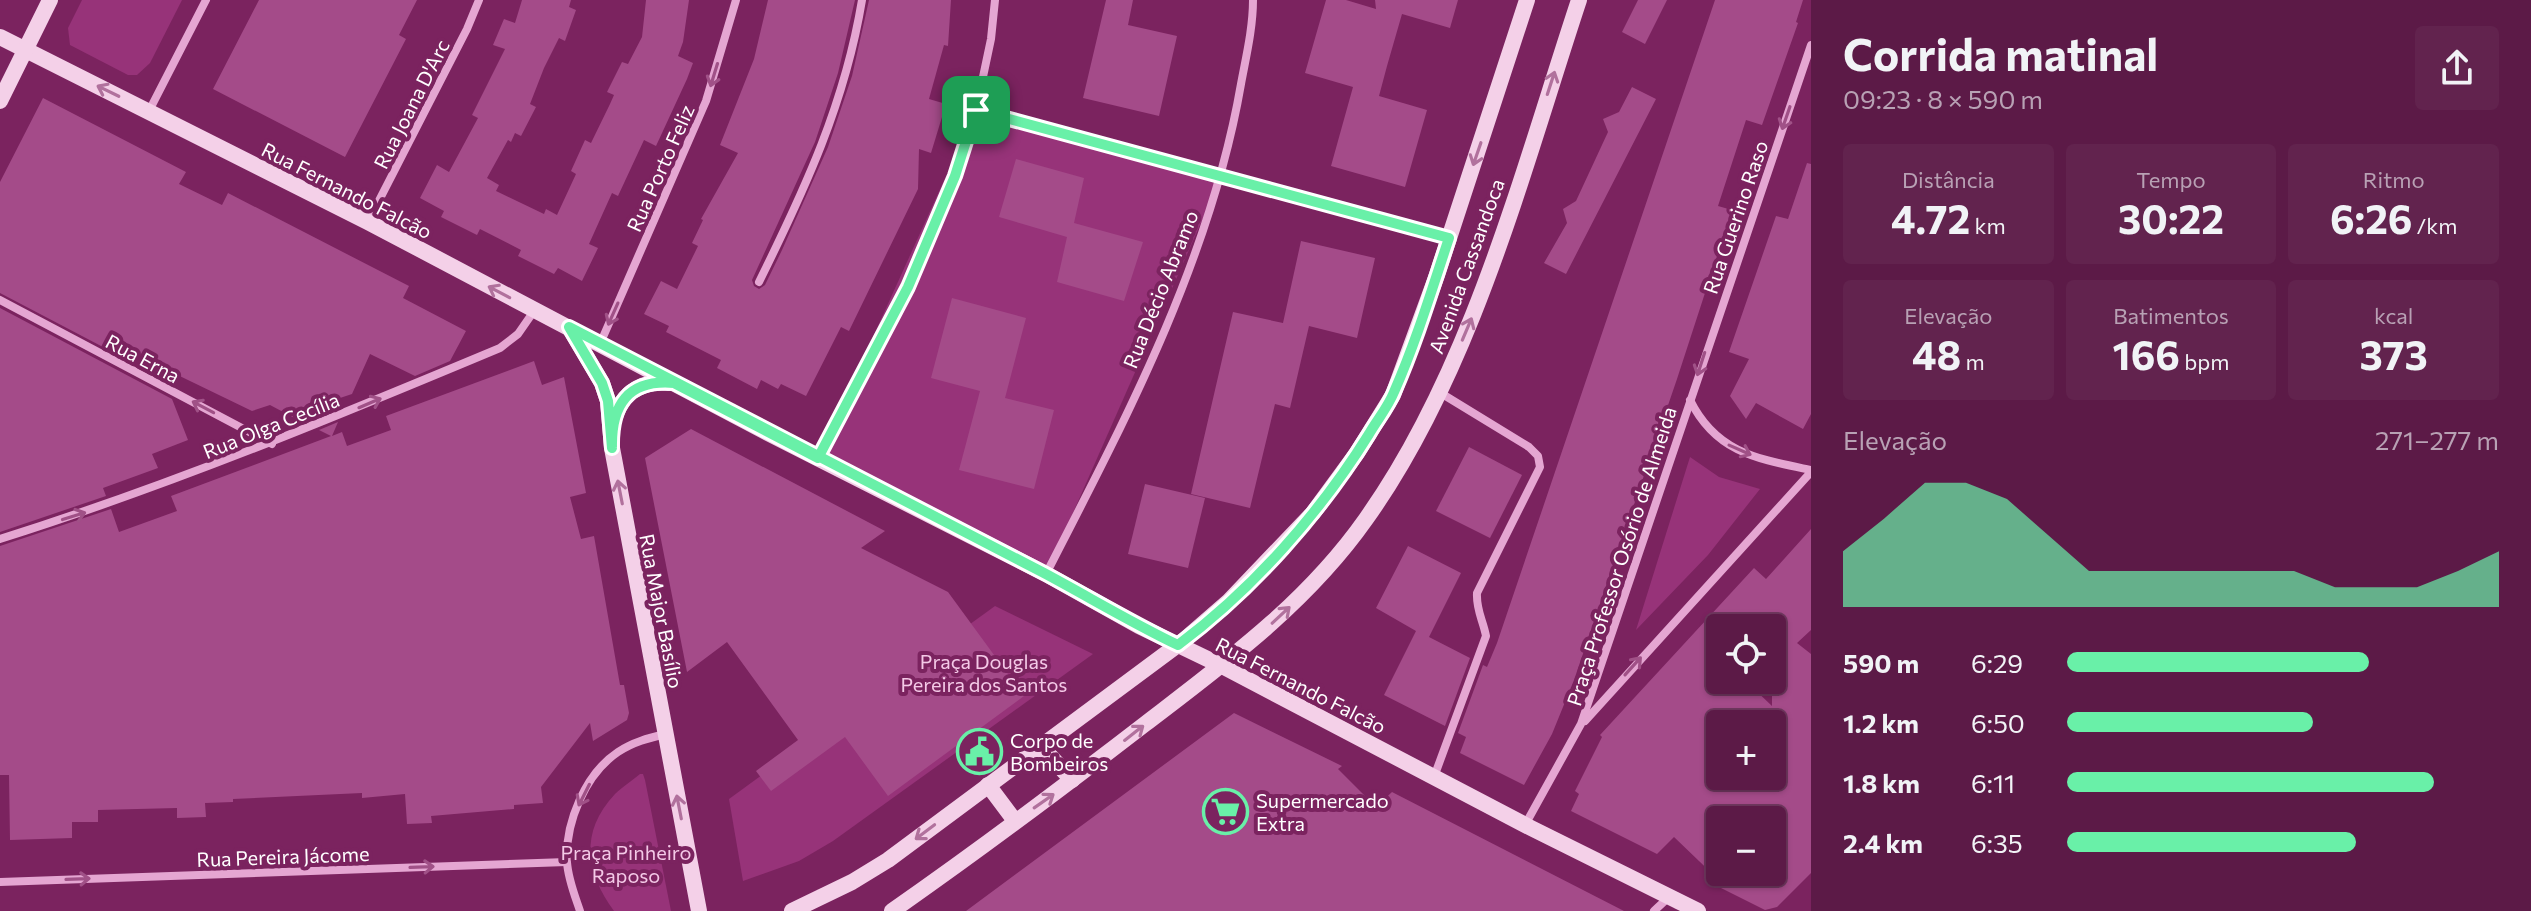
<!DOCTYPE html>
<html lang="pt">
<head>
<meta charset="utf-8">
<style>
	:root { --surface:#5c1a47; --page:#62234e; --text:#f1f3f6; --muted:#b8a1b4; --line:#713860; --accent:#69f0a8 }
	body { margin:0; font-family:Commissioner,sans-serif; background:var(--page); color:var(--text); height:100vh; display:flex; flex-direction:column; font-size:30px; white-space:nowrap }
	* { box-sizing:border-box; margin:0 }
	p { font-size:26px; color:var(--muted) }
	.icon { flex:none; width:44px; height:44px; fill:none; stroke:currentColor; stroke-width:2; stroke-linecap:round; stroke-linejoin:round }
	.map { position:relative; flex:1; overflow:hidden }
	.side { display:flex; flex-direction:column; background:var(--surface); width:720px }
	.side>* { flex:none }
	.tools { position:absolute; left:1706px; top:614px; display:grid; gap:16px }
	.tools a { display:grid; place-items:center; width:80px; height:80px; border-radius:8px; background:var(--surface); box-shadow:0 2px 6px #0004,0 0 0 2px var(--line); font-size:40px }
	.pin { position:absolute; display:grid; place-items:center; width:68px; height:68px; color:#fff; margin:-34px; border-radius:16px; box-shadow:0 4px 12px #0006 }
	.round { display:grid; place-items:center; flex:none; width:84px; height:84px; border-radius:8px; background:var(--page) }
	.overview { display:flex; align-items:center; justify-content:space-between; height:136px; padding:0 32px }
	h1 { font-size:44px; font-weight:700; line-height:60px }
	.figures { display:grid; grid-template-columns:repeat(3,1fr); gap:12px; height:136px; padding:8px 32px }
	.figures div { display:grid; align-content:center; border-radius:8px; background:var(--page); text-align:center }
	.figures b { font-size:40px; font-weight:700 }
	.figures small { font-size:22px; font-weight:400 }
	.figures p { font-size:22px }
	.chart { height:224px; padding:16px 32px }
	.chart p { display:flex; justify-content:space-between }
	.chart svg { width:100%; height:144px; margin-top:8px; fill:var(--accent); opacity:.7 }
	ul { padding:0 32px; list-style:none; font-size:26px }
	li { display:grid; grid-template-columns:128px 96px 1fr; align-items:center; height:60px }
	li i { height:20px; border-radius:10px; background:var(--accent) }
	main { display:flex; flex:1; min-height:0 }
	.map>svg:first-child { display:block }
	.green { fill:#973379 }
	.building { fill:#a44b89; fill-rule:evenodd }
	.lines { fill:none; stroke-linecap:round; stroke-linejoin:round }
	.street { stroke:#e5a6d2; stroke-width:8 }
	.secondary { stroke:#f4d0e8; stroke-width:16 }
	.oneway { stroke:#a05187 }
	.oneway2 { stroke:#b1719d }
	.route-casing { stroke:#fff; stroke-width:16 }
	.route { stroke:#69f0a8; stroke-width:10 }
	.labels { text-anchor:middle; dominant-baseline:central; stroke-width:8; stroke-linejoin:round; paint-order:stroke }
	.street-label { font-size:20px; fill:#fff; stroke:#7b235f }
	.park-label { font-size:20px; fill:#f4c9e7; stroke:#7b235f }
	.poi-label { font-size:20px; fill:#fff; stroke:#7b235f; text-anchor:start }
</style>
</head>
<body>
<main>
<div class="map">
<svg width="1811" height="911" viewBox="0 0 1811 911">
	<rect width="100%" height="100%" fill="#7b235f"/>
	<g class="green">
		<polygon points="82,0 182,0 150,63 137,75 128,75 70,45 68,28"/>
		<polygon points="976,110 1219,182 1046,574 818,458"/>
		<polygon points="1690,457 1719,477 1760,489 1708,555 1636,630"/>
		<polygon points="995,606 1093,654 833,841 799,861 743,881 729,799"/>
		<path d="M640 774H643L645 780 671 911H614C586 873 579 832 615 794 622 787 632 781 640 774Z"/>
	</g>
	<g class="building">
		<polygon points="259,0 417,0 399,35 406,39 345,157 213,89"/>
		<polygon points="522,0 571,0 569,7 576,10 565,41 559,38 544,68 530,104 536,107 521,136 515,133 511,142 508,140 487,178 499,185 496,191 544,214 546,209 557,215 576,174 571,171 585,140 591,143 610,104 614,95 607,92 622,62 628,64 642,37 646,0 689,0 683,42 678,56 693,63 687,79 656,146 644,140 618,196 612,193 589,244 598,248 582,281 558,268 554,274 518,256 521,250 480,229 477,235 441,217 444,211 420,198 437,165 449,172 478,118 472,115 505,49 493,45 504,19 515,23"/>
		<polygon points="768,0 855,0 838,73 815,142 752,280 754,286 759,289 765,285 782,250 828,147 852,76 869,0 951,0 948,46 944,45 929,99 946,104 931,153 919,149 918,189 849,331 841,327 806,396 781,384 778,389 761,380 757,389 717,368 721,360 666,332 669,326 644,314 661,281 677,289 698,246 692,243 703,220 701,219 738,153 720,145 754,59"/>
		<polygon points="1106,0 1133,0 1128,25 1177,36 1159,116 1083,98"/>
		<polygon points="1326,0 1346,0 1376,9 1375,0 1458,0 1450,28 1402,14 1387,66 1379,96 1427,110 1405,187 1331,166 1353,87 1305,73"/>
		<polygon points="1638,0 1667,0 1645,44 1622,32"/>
		<polygon points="1715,0 1803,0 1796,22 1798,23 1762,125 1746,120 1718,206 1732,210 1677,379 1574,680 1552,734 1524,785 1460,753 1466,737 1458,733 1483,665 1487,667 1497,643"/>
		<polygon points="1632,87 1656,99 1566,274 1544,263 1567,223 1563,209 1576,201 1608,132 1603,119 1619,112"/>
		<polygon points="43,98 186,172 179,184 222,205 228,193 409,286 403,298 466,331 450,361 415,376 370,354 352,394 331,401 334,409 302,422 270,405 252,411 159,366 164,379 0,293 0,182"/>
		<polygon points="1016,159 1084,178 1074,223 1143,242 1124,301 1057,282 1067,237 999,217"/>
		<polygon points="1807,163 1811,164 1811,414 1803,429 1756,403 1746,419 1730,396 1749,359 1729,352 1776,216 1788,219"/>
		<polygon points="1301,241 1375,258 1357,338 1309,326 1290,408 1275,404 1250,508 1191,494 1233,312 1283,323"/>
		<polygon points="952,298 1026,318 1005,398 1054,410 1034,489 959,470 980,391 931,378"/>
		<polygon points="0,308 172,399 188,440 152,454 158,468 103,488 106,496 0,532"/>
		<polygon points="534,361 542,385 564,377 586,493 570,497 581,539 594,536 620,685 624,685 629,713 627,720 593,741 590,723 541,787 543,803 514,805 514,809 431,816 432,823 407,824 405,794 362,798 362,793 233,799 233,802 205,803 206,817 177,818 177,808 98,810 98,822 72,822 72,838 10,840 9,775 0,775 0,546 111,509 119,532 177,511 171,496 331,436 319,430 338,422 332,436 342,432 347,446 391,430 386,416"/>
		<polygon points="691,429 885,531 861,548 948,592 1024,696 888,796 845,737 771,791 756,771 798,740 727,642 687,672 645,458"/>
		<polygon points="1469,447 1522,475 1490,538 1436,511"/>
		<polygon points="1145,484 1205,498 1188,568 1128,554"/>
		<path d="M1811 529V630L1797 643 1811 654V873L1777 907 1765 910 1721 888 1724 885 1674 837 1657 854 1571 811 1579 794 1575 791 1602 737 1600 735 1754 568 1766 579ZM1720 628H1772V706L1749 684 1745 688 1735 680H1720ZM1720 724H1772V776H1720ZM1720 820H1772V872H1720Z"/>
		<polygon points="1408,546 1461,573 1429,637 1470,658 1445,726 1384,695 1416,631 1376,608"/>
		<polygon points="1234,713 1342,766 1338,769 1376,807 1392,792 1624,911 966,911"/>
	</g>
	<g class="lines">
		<g class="street">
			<polyline points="976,110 1449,238"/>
			<polyline points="149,111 206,0"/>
			<polyline points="368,222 467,29 479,0"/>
			<path d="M759 282C805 189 845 103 862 0"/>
			<polyline points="0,300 272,444"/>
			<polyline points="600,344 706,101 736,0"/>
			<path d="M1690 400C1716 453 1758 459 1811 470"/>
			<polyline points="818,458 908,287 955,176 976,110 991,39 995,0"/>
			<path d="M0 539C171 485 335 417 500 348L518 334 534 311"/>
			<path d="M1046 574C1126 419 1211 258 1241 84 1246 57 1253 28 1253 0"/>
			<polyline points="1585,721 1811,472"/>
			<path d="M1434 777 1486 636C1483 620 1476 610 1477 593L1540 467 1538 456 1529 447 1439 392"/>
			<polyline points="1525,825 1581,724 1811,45"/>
			<polyline points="0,882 567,862"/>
			<path d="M580 911C575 896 568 879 567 862 565 823 585 774 618 752 633 742 649 738 665 734"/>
			<polyline points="1654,911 1670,896"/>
		</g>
		<g class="secondary">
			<polyline points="0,37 368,222 764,431 1046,574 1139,626 1222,666 1531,828 1698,911"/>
			<polyline points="0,101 50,0"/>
			<polyline points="570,329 602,383 608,401 612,448 699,911"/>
			<path d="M612 427C619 396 637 380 669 383"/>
			<polyline points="1042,747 1072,780"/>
			<polyline points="988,785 1015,821"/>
			<polyline points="792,911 852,882 888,860 1183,641 1229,601 1313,513 1357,453 1393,395 1437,275 1527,0"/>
			<path d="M892 911C978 851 1062 788 1145 724 1226 662 1307 603 1366 519 1472 370 1522 172 1579 0"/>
		</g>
	</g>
	<defs><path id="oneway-shaft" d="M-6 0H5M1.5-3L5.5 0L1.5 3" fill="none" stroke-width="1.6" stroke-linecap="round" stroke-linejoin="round" transform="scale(2)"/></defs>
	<g class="oneway">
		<use href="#oneway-shaft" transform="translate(714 75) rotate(107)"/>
		<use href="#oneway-shaft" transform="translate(1786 118) rotate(109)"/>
		<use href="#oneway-shaft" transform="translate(613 314) rotate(114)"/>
		<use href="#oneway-shaft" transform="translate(1701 364) rotate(108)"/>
		<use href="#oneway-shaft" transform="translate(370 403) rotate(-23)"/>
		<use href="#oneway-shaft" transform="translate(203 407) rotate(-152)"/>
		<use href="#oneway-shaft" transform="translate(1740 450) rotate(24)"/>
		<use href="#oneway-shaft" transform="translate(74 516) rotate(-17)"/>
		<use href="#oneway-shaft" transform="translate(1633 666) rotate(-48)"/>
		<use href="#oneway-shaft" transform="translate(584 795) rotate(117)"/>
		<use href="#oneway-shaft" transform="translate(422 867) rotate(-2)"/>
		<use href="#oneway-shaft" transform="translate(78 879) rotate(-2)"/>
	</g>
	<g class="oneway2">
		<use href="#oneway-shaft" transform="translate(1551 83) rotate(-72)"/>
		<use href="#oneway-shaft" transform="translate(108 91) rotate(-154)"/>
		<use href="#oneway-shaft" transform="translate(1477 154) rotate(109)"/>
		<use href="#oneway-shaft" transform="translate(499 292) rotate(-152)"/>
		<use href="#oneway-shaft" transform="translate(1467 329) rotate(-67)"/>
		<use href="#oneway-shaft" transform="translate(620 492) rotate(-101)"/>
		<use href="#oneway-shaft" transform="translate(1281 615) rotate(-43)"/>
		<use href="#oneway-shaft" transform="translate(1134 733) rotate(-38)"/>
		<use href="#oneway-shaft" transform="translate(1044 801) rotate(-35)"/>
		<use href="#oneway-shaft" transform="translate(679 807) rotate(-101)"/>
		<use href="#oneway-shaft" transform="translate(925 832) rotate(143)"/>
	</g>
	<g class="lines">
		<defs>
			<path id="route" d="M976 110 955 176 908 287 818 458 674 383C628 379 611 405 612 448L608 401 602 383 569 327C727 410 886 490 1044 573 1089 597 1132 623 1178 645 1253 589 1320 513 1369 434 1377 420 1388 407 1394 392 1416 342 1432 289 1449 238L976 110"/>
		</defs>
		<use href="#route" class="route-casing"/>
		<use href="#route" class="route"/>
	</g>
	<defs>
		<symbol id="civic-ring" viewBox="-11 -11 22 22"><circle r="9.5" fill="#7b235f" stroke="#69f0a8" stroke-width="1.5"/><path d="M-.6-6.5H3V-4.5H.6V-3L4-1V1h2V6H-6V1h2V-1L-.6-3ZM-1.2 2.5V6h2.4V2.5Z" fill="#69f0a8"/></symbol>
		<symbol id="supermarket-ring" viewBox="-11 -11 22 22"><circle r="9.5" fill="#7b235f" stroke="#69f0a8" stroke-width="1.5"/><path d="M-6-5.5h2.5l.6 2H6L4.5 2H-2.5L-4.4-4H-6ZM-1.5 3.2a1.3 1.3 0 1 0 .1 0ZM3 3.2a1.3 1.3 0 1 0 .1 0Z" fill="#69f0a8"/></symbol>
	</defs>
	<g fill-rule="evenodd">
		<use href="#civic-ring" x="954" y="726" width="51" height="51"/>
		<use href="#supermarket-ring" x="1200" y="786" width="51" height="51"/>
	</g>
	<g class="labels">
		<g class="street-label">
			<text transform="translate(411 104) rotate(-63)">Rua Joana D'Arc</text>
			<text transform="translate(660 168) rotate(-66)">Rua Porto Feliz</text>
			<text transform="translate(347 190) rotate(27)">Rua Fernando Falcão</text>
			<text transform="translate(1735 217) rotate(-71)">Rua Guerino Raso</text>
			<text transform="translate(1466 266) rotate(-70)">Avenida Cassandoca</text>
			<text transform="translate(1160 289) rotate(-68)">Rua Décio Abramo</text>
			<text transform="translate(143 358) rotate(28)">Rua Erna</text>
			<text transform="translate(271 425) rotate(-22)">Rua Olga Cecília</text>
			<text transform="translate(1621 556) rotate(-72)">Praça Professor Osório de Almeida</text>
			<text transform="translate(662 611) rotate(79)">Rua Major Basílio</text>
			<text transform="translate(1301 685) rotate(27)">Rua Fernando Falcão</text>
			<text transform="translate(283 856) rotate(-2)">Rua Pereira Jácome</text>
		</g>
		<g class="park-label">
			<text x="984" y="661">Praça Douglas<tspan x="984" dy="23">Pereira dos Santos</tspan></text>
			<text x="626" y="852">Praça Pinheiro<tspan x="626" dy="23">Raposo</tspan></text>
		</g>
		<g class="poi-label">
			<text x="1010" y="740">Corpo de<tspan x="1010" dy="23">Bombeiros</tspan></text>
			<text x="1256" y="800">Supermercado<tspan x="1256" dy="23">Extra</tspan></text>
		</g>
	</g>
</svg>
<div class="tools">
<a><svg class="icon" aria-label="locate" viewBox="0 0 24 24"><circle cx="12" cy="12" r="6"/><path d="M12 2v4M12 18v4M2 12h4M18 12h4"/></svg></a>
<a>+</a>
<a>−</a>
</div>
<div class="pin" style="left:976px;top:110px;background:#1e9e55"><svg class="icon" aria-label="arrive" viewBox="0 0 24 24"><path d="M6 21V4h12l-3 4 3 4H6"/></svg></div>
</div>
<section class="side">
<div class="overview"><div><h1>Corrida matinal</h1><p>09:23 · 8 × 590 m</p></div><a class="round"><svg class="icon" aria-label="share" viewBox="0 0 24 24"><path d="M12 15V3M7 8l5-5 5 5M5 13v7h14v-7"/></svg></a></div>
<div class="figures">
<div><p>Distância</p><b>4.72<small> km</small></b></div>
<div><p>Tempo</p><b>30:22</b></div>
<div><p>Ritmo</p><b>6:26<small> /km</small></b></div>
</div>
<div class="figures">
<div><p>Elevação</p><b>48<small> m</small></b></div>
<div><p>Batimentos</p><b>166<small> bpm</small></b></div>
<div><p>kcal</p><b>373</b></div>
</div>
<div class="chart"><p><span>Elevação</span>271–277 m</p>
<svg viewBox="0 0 160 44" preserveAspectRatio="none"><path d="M0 44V27L10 17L20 6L30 6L40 11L50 22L60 33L70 33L80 33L90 33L100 33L110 33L120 38L130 38L140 38L150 33L160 27V44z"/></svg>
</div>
<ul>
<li><b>590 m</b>6:29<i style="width:70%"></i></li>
<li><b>1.2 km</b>6:50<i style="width:57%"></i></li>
<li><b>1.8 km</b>6:11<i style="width:85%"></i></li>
<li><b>2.4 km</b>6:35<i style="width:67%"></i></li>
</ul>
</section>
</main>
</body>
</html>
